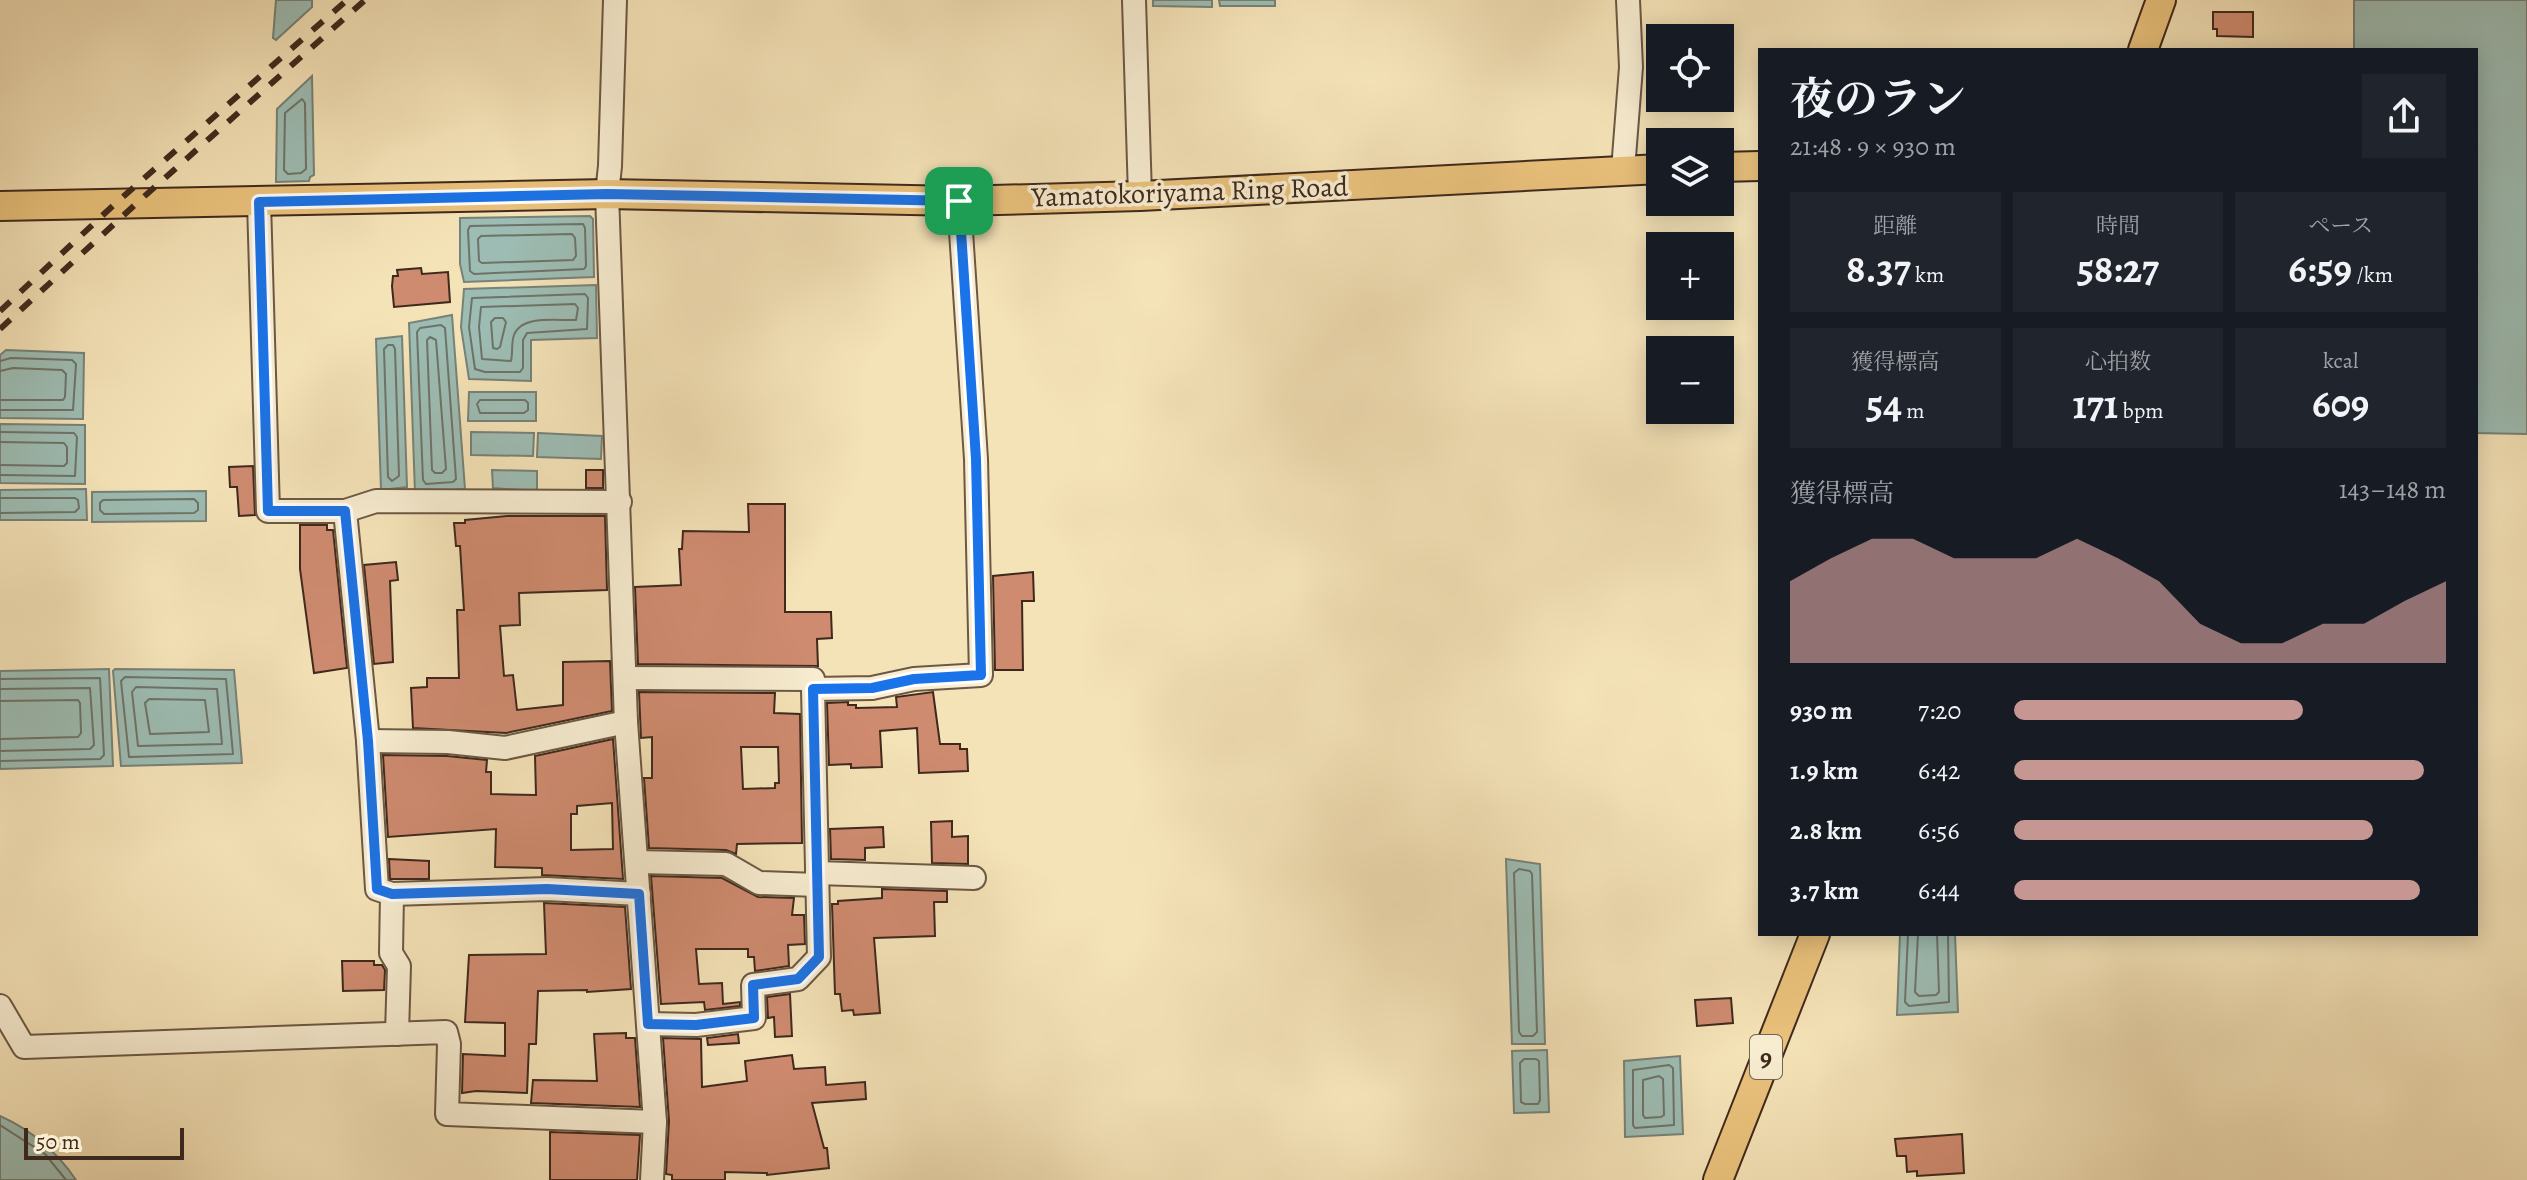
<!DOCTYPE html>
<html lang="ja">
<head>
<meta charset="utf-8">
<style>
	:root { --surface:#171b24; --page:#20242c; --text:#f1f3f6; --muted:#9ea1a6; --accent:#c59692 }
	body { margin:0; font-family:Alegreya,"Noto Serif JP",serif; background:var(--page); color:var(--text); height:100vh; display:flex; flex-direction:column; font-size:30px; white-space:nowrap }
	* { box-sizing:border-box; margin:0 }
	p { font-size:26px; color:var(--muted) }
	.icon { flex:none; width:44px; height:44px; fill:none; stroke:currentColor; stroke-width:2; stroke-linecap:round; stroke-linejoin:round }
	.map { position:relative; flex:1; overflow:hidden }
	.sheet { position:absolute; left:1758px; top:48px; width:720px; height:888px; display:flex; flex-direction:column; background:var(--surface); border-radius:0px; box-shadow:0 4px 20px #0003 }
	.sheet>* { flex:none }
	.fabs { position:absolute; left:1646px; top:24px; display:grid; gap:16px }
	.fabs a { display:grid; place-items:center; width:88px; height:88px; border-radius:0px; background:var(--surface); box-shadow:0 4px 20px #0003; font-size:40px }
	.scale { position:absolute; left:24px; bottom:20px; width:160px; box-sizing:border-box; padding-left:8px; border:4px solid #3f291d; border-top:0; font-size:22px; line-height:28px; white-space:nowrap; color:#3f291d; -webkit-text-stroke:6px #f8edd1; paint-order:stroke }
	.pin { position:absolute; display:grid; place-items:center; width:68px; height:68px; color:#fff; margin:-34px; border-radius:16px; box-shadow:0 4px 12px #0006 }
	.round { display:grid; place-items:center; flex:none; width:84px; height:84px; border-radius:0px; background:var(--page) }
	.head { display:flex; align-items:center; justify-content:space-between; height:136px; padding:0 32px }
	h1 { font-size:44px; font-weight:700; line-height:60px }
	.figures { display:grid; grid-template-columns:repeat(3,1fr); gap:12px; height:136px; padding:8px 32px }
	.figures div { display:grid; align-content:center; border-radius:0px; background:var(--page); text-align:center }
	.figures b { font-size:40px; font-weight:700 }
	.figures small { font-size:22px; font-weight:400 }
	.figures p { font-size:22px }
	.chart { height:224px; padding:16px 32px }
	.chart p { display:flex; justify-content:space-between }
	.chart svg { width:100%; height:144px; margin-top:8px; fill:var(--accent); opacity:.7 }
	ul { padding:0 32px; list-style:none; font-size:26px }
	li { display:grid; grid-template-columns:128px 96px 1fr; align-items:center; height:60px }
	li i { height:20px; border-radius:10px; background:var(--accent) }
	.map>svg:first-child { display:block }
	.water { fill:#9dbdb4; stroke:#778278; stroke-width:2 }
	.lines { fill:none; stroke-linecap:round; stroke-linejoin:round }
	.shore { stroke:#6e7368; stroke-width:2 }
	.building { fill:#cf8b70; stroke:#3f291d; stroke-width:2; fill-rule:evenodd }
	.minor-casing { stroke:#6c5844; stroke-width:26 }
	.major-casing { stroke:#3f291d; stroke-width:32 }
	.minor { stroke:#f8edd1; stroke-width:22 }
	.major { stroke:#eac27c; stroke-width:28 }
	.rail { stroke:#3f291d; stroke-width:6; stroke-dasharray:14 14; stroke-linecap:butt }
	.route-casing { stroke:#fff; stroke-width:16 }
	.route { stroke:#1a73e8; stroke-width:10 }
	.labels { text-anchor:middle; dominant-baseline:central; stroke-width:7; stroke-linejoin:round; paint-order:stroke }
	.shield { fill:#f8edd1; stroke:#766453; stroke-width:2 }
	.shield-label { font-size:26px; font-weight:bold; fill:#3f291d }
	.street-label { font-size:28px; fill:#3f291d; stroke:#f8edd1 }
</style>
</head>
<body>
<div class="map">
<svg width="2527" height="1180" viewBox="0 0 2527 1180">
	<rect width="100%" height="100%" fill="#f5e3b8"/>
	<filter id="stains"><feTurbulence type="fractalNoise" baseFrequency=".0025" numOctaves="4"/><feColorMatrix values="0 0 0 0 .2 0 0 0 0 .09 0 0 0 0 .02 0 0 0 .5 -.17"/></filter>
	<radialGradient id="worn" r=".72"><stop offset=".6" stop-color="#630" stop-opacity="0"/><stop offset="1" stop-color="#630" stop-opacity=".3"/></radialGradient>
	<g class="water">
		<polygon points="276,0 312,0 312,7 276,40 273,38"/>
		<polygon points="1153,0 1212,0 1212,7 1153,6"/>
		<polygon points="1219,0 1275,0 1275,6 1220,6"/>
		<polygon points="2354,0 2527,0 2527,434 2476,433 2476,50 2354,50"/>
		<polygon points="312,76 314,175 310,177 309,181 276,182 277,109"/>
		<polygon points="590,216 593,219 594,277 464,282 460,264 460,218"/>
		<polygon points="596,285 597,338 531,340 531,381 469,379 461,327 464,289"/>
		<polygon points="452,315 465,489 415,493 409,323"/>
		<polygon points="402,336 407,487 381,490 376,339"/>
		<polygon points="6,350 84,353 83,419 0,418 0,355"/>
		<polygon points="469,392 536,392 536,421 468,421"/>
		<polygon points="0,424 85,425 85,484 0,483"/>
		<polygon points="471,432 534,433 533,456 471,455"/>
		<polygon points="538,433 602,436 601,459 537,457"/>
		<polygon points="492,470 537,471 537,491 493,488"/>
		<polygon points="86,489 87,520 0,520 0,490"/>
		<polygon points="206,491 206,521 92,522 92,492"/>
		<polygon points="109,669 113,766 0,769 0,671"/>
		<polygon points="115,669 234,670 242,763 121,766 113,671"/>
		<polygon points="1506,859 1540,864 1545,1044 1512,1044"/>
		<polygon points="1900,934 1955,934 1958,1012 1897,1015"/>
		<polygon points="1547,1050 1549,1112 1514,1113 1512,1051"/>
		<polygon points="1680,1056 1683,1134 1625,1137 1624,1061"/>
		<path d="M0 1116C31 1130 57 1152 76 1180H0Z"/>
	</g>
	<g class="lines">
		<g class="shore">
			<polygon points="302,99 305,103 306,169 301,173 288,174 284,170 285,113"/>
			<polygon points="583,224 585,228 586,266 584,269 474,274 470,271 468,230 470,226"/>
			<polygon points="572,234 575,238 576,256 573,260 482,263 479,261 478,239 481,236"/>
			<polygon points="585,294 588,298 587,329 527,333 523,340 523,368 520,372 485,372 475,369 469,327 472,298"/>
			<path d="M575 304 578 308 576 320C559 321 522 314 514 335 511 343 513 353 511 361L482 359 479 327 481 307Z"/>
			<polygon points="495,318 503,318 506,322 500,347 497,349 493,348 491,322"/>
			<polygon points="441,325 445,328 456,479 453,482 426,484 423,480 417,332 420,328"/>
			<polygon points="430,337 436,340 446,469 442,473 435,473 432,470 427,340"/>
			<polygon points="388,345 393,345 395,349 399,476 392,481 388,477 384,349"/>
			<polyline points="0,361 11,358 72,360 76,364 73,410 0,410"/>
			<polyline points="0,371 13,368 62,370 66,374 65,397 63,400 0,400"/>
			<polygon points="480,400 525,400 528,403 528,410 524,413 480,413 477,404"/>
			<polyline points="0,432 74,433 77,437 75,476 0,475"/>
			<polyline points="0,442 64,443 67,447 67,463 64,466 0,465"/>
			<polyline points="0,498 75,498 78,500 79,508 75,512 0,513"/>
			<polygon points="194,499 198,503 198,510 194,513 104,514 100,510 100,503 103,500"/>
			<polygon points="125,677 226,679 233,754 129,757 121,681"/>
			<polyline points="0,679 100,678 104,755 100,759 0,761"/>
			<polygon points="136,687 217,689 222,744 138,746 132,692"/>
			<polyline points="0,689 90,688 94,745 90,749 0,751"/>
			<polygon points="149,699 205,700 209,732 150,734 145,703"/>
			<polyline points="0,701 78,700 80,703 81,733 78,737 0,739"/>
			<polygon points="1519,869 1530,871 1532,874 1537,1032 1533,1036 1522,1036 1519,1032 1514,873"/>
			<polyline points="1908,934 1905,1002 1909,1006 1949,1002 1948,934"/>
			<polyline points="1918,934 1915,992 1919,996 1936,995 1939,992 1937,934"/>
			<polygon points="1524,1059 1536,1059 1539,1061 1540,1100 1538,1104 1525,1104 1521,1102 1520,1063"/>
			<polygon points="1669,1065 1673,1068 1674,1125 1635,1128 1633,1125 1633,1070"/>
			<polygon points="1659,1076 1663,1079 1664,1115 1661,1117 1645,1118 1643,1115 1643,1080"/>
			<polyline points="0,1125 45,1154 66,1180"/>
		</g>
	</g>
	<g class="building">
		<polygon points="2213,12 2253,12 2253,37 2217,36 2217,29 2213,29"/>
		<polygon points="421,268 422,274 448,272 450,302 394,307 392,286 393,276 398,276 397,270"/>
		<polygon points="253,466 255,515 239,516 237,487 230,487 229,467"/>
		<rect x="586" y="470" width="17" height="18"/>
		<polygon points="748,504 785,504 785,612 831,612 832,638 817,639 818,666 638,664 635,587 681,585 679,549 682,549 683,531 749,532"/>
		<polygon points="507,516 605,516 607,590 519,593 520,625 500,626 504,676 513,675 517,710 563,705 563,662 610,661 612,711 506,733 413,728 411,688 427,687 427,678 459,678 457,610 464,610 460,546 456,546 454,523 465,523 465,520"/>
		<polygon points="300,525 327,525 327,530 333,530 347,668 314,673 300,569"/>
		<polygon points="396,562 398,580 390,581 393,662 374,664 364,565"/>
		<polygon points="1033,572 1034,601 1022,601 1023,670 995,670 993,576"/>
		<path d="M639 692 775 693 774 713 800 714 802 843 737 844 736 854 726 850 649 848 644 778H652V737L641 738ZM741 747H778L779 783H775V788L743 789Z"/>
		<polygon points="933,692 940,744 960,744 960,749 967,749 968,771 919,773 917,728 880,731 882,767 851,768 851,764 829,765 827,703 848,702 848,705 856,705 856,708 897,707 896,697"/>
		<path d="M613 739 623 879 542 875V868L495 867 496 829 388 837 383 755 447 756 487 760 486 772H491V794L536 795 535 756ZM612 803 613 849 571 850V814H577V806Z"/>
		<polygon points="952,821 952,837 968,836 968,864 932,863 931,822"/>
		<polygon points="883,827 884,847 865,848 865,860 831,859 830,829"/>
		<polygon points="389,859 429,861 429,879 390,879"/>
		<polygon points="651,876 722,878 758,897 794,898 792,915 804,915 805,944 788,945 789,966 755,971 754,957 748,957 748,949 696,949 699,984 722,983 723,1004 740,1002 740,1006 705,1010 704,1002 661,1004"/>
		<polygon points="882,889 947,891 947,902 934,902 935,936 874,938 880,1013 854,1015 853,1010 842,1011 840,994 835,994 832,904 838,904 838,901 882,898"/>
		<polygon points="544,903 625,907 631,989 587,992 587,990 538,991 536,1044 529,1044 527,1093 476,1091 462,1093 463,1054 505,1056 505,1023 465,1022 469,955 546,954"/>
		<polygon points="342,961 374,961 374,965 382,965 385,970 384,990 343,991"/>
		<polygon points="790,994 792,1036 775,1037 774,1017 768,1018 767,997"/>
		<polygon points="1731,998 1733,1023 1697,1026 1695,1000"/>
		<polygon points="626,1033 626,1038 635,1038 640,1107 531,1103 533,1080 597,1081 594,1034"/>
		<polygon points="738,1034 739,1043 708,1045 707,1038"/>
		<polygon points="663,1038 701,1039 702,1087 747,1081 745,1061 792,1055 794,1069 825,1067 826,1085 865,1082 866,1099 812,1103 824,1148 827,1148 829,1168 767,1175 767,1173 725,1172 725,1180 672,1180 672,1175 666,1174 669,1121"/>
		<polygon points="550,1132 640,1135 637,1180 550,1180"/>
		<polygon points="1962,1134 1964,1173 1917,1176 1917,1171 1907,1172 1906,1156 1897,1156 1895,1139"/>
	</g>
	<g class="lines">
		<defs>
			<g id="minor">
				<polyline points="615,0 610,166 607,194 626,722 655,1122 652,1180"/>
				<polyline points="1134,0 1140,196"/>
				<polyline points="1623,170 1631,67 1628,0"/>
				<polyline points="259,202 268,511 345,511 376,501 620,502"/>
				<polyline points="345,511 368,741 377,889 392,894 391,953 399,966 397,1034"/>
				<polyline points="625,678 813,679 813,689"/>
				<polyline points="368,741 448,742 505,748 626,722"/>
				<polyline points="637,862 726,864 759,883 817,885"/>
				<polyline points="817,873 974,878"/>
				<polyline points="392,894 547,889 639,894"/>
				<polyline points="0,1006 24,1047 446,1032 449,1044 447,1114 655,1122"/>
				<polyline points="648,1024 696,1025 754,1018 753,985 798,979 819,957 813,689 872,688 914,679 981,675 976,459 959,201"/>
			</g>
			<g id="major">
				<polyline points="2143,50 2161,0"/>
				<polyline points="1720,167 1760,166"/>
				<polyline points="0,206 607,194 959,201 1140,196 1660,169"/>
				<polyline points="1718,1180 1815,934"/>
			</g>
		</defs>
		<use href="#minor" class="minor-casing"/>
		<use href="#major" class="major-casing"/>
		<use href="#minor" class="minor"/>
		<use href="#major" class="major"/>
		<g class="rail">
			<polyline points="0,311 117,202 347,0"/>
			<polyline points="0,329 138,202 365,0"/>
		</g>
	</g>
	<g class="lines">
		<defs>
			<polygon id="route" points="607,194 959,201 976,459 981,675 914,679 872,688 813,689 819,957 798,979 753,985 754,1018 696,1025 648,1024 639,894 547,889 392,894 377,889 368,741 345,511 268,511 259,202"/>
		</defs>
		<use href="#route" class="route-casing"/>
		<use href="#route" class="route"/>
	</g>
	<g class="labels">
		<rect class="shield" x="1750" y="1035" width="32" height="44" rx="6"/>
		<g class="shield-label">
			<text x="1766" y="1057">9</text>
		</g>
		<g class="street-label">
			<text transform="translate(1190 192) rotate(-2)">Yamatokoriyama Ring Road</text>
		</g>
	</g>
	<rect width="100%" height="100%" filter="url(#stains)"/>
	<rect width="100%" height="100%" fill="url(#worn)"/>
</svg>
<div class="fabs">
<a><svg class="icon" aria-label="locate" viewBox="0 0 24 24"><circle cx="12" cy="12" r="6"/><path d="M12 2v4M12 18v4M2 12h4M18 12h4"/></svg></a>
<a><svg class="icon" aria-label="layers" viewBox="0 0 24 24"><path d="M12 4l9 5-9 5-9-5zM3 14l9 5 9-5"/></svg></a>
<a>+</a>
<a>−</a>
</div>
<div class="scale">50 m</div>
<div class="pin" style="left:959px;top:201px;background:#1e9e55"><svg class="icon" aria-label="arrive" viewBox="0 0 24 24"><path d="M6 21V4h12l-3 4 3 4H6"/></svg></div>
<section class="sheet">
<div class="head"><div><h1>夜のラン</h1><p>21:48 · 9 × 930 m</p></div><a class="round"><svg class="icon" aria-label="share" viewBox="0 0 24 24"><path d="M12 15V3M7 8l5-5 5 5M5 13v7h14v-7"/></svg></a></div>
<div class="figures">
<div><p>距離</p><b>8.37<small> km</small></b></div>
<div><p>時間</p><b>58:27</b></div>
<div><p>ペース</p><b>6:59<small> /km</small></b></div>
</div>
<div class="figures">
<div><p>獲得標高</p><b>54<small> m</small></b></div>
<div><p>心拍数</p><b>171<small> bpm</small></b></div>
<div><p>kcal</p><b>609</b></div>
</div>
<div class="chart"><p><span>獲得標高</span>143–148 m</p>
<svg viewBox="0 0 160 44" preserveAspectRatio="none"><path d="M0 44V19L10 12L20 6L30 6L40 12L50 12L60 12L70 6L80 12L90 19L100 32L110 38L120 38L130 32L140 32L150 25L160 19V44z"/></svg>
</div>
<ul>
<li><b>930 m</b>7:20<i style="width:67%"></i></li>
<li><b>1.9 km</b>6:42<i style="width:95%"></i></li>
<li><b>2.8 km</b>6:56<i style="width:83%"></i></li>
<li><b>3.7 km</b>6:44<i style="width:94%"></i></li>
</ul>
</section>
</div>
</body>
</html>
